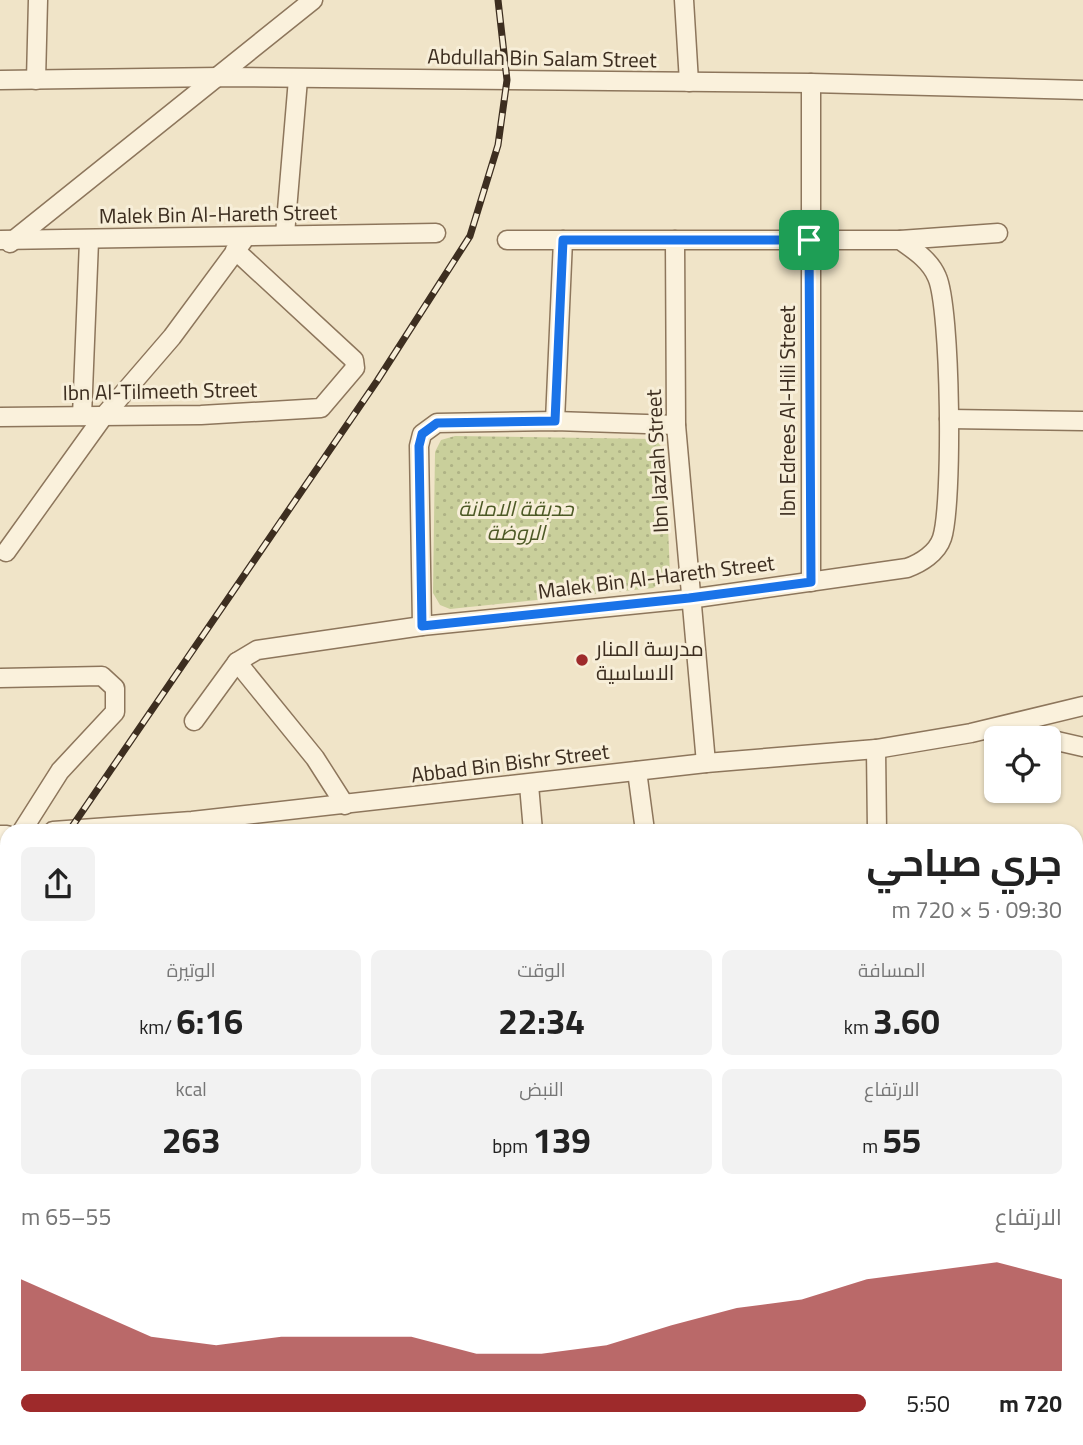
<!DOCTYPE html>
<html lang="ar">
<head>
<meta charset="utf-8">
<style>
	:root { --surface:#fff; --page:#f2f2f2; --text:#222; --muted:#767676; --accent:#9e2a2b }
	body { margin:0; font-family:Georgia,Cairo,serif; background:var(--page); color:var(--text); direction:rtl; height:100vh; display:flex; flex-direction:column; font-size:26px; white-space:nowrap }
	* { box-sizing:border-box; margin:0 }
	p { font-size:23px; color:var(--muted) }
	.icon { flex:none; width:38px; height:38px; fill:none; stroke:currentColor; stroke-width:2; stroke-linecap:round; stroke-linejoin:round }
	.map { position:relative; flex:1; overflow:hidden; direction:ltr }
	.drawer { position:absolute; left:0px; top:824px; width:1083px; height:621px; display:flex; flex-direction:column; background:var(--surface); border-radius:21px 21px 0 0; box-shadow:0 2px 5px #0004; direction:rtl }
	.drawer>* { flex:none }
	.buttons { position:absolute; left:984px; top:726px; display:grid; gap:14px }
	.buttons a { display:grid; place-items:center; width:77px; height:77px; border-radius:10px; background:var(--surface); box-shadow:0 2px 5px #0004; font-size:35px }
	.pin { position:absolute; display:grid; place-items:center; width:60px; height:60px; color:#fff; margin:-30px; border-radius:14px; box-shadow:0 4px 10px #0006 }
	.round { display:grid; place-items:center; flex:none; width:74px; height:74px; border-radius:10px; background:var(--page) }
	.summary { display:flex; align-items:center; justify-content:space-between; height:119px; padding:0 21px }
	h1 { font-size:38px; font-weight:700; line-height:52px }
	.figures { display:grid; grid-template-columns:repeat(3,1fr); gap:10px; height:119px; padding:7px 21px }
	.figures div { display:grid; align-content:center; border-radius:10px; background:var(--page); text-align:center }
	.figures b { font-size:35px; font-weight:700 }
	.figures small { font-size:19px; font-weight:400 }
	.figures p { font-size:19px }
	.chart { height:196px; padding:14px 21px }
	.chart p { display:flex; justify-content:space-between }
	.chart svg { width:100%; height:126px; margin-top:7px; fill:var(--accent); opacity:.7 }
	ul { padding:0 21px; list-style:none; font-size:23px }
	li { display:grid; grid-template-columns:112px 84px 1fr; align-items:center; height:52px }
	li i { height:18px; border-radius:9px; background:var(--accent) }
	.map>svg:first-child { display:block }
	.park { fill:url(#park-dots) }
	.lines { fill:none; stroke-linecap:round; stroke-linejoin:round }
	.minor-casing { stroke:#8d765c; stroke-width:21 }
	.minor { stroke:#faf1dc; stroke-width:18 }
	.rail-casing { stroke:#3d2e20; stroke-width:7 }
	.rail { stroke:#f7eed8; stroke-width:4.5; stroke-dasharray:13; stroke-linecap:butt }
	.route-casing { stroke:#fff; stroke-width:14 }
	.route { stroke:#1a73e8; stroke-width:9 }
	.poi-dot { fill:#9e2a2b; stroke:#f7eed8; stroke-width:2.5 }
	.labels { text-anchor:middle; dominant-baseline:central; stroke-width:6; stroke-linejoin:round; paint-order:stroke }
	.street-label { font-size:21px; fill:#3d2e20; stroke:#f7eed8 }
	.park-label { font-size:21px; font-style:italic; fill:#4d5a26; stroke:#f7eed8 }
	.poi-label { font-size:21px; fill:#3d2e20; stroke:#f7eed8; text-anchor:start }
</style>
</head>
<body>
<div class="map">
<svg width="1083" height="1445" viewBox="0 0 1083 1445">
	<defs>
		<pattern id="park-dots" width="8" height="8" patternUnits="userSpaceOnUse" patternTransform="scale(1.75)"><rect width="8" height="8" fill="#c9cf9b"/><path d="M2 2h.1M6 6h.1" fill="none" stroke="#aeb285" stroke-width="1.8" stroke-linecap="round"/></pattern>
	</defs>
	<rect width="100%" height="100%" fill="#f0e4c8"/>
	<polygon class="park" points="455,436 655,439 665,451 670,576 653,588 450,609 440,605 433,593 435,452 441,440"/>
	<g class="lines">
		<defs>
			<g id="minor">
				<polyline points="684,0 689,82"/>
				<polyline points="0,80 220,77 811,83 1083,90"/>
				<polyline points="36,80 38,0"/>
				<polyline points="285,234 298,79"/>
				<polyline points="0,240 436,233"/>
				<polyline points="675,240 676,425 706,763"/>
				<polyline points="900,240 998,233"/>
				<polyline points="10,243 313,0"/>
				<polyline points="82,416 89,241"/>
				<polyline points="0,417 201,415 321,408 355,368 354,360 235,250"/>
				<polyline points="949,419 1083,421"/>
				<polyline points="555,421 563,240"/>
				<polyline points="6,552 103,417 172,337 243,241"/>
				<polyline points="811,582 811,83"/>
				<polyline points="422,626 419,446 422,434 437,423 555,421 676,425"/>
				<polyline points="237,662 315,758 345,805"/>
				<polyline points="0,678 102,676 115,688 115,712 60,771 22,831"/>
				<path d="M194 721 237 662 257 650 422 626 689 599 907 568C921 563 937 553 942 538 953 505 951 308 937 277 930 260 914 250 900 240H507"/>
				<polyline points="992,734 1048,738"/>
				<polyline points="1048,739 1083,747"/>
				<polyline points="876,749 877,831"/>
				<polyline points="637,771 645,831"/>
				<polyline points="529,785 533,831"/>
				<polyline points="53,831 192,821 706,763 876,749 971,733 1083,706"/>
				<polyline points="0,835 7,835"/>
				<polyline points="0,1046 7,1038"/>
				<polyline points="1076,1171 1083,1168"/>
				<polyline points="1076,1239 1083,1253"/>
				<polyline points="0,1242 7,1258"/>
				<polyline points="89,1438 92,1445"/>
				<polyline points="256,1438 258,1445"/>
				<polyline points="430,1438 433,1445"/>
				<polyline points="588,1438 591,1445"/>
				<polyline points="844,1438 847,1445"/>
				<polyline points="1021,1438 1023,1445"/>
				<polyline points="639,1445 654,1438"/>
			</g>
		</defs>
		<use href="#minor" class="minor-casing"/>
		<use href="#minor" class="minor"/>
		<defs>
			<g id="rail">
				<polyline points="69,831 377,381 470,236 498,145 507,80 498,0"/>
				<polyline points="0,930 7,920"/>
			</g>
		</defs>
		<use href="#rail" class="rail-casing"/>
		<use href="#rail" class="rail"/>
	</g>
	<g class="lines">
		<defs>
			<polygon id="route" points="563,240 809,240 811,582 689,598 422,626 419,446 422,434 437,423 555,421"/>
		</defs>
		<use href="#route" class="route-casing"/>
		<use href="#route" class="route"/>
	</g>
	<circle class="poi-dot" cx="582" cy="660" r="7"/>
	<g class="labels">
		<g class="street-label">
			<text transform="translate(542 58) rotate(1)">Abdullah Bin Salam Street</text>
			<text transform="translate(218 214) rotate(-1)">Malek Bin Al-Hareth Street</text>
			<text transform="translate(160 391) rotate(-1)">Ibn Al-Tilmeeth Street</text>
			<text transform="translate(787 411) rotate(-90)">Ibn Edrees Al-Hili Street</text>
			<text transform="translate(657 461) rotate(-93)">Ibn Jazlah Street</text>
			<text transform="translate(656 577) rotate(-7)">Malek Bin Al-Hareth Street</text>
			<text transform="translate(510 763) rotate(-7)">Abbad Bin Bishr Street</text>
		</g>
		<g class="park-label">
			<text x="516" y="508">حدبقة الامانة<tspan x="516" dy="24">الروضة</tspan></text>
		</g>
		<g class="poi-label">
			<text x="596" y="648">مدرسة المنار<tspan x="596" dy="24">الاساسية</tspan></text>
		</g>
	</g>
</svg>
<div class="buttons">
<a><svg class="icon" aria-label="locate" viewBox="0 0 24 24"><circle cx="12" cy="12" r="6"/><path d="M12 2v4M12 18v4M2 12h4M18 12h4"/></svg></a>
</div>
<div class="pin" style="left:809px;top:240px;background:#1e9e55"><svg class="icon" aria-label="arrive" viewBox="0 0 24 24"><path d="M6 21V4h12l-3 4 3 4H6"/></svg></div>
<section class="drawer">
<div class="summary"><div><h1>جري صباحي</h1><p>09:30 · 5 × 720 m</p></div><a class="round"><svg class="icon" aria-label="share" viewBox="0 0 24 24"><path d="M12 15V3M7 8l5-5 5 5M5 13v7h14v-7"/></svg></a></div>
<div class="figures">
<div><p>المسافة</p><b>3.60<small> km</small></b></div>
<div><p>الوقت</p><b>22:34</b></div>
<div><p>الوتيرة</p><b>6:16<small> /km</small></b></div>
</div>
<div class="figures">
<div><p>الارتفاع</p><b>55<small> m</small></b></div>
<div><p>النبض</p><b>139<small> bpm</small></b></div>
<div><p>kcal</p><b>263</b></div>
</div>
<div class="chart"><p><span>الارتفاع</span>55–65 m</p>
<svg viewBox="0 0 160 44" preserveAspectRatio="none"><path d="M0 44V12L10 22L20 32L30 35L40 32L50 32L60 32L70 38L80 38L90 35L100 28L110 22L120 19L130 12L140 9L150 6L160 12V44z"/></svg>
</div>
<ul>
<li><b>720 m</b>5:50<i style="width:100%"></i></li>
</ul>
</section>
</div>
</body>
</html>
